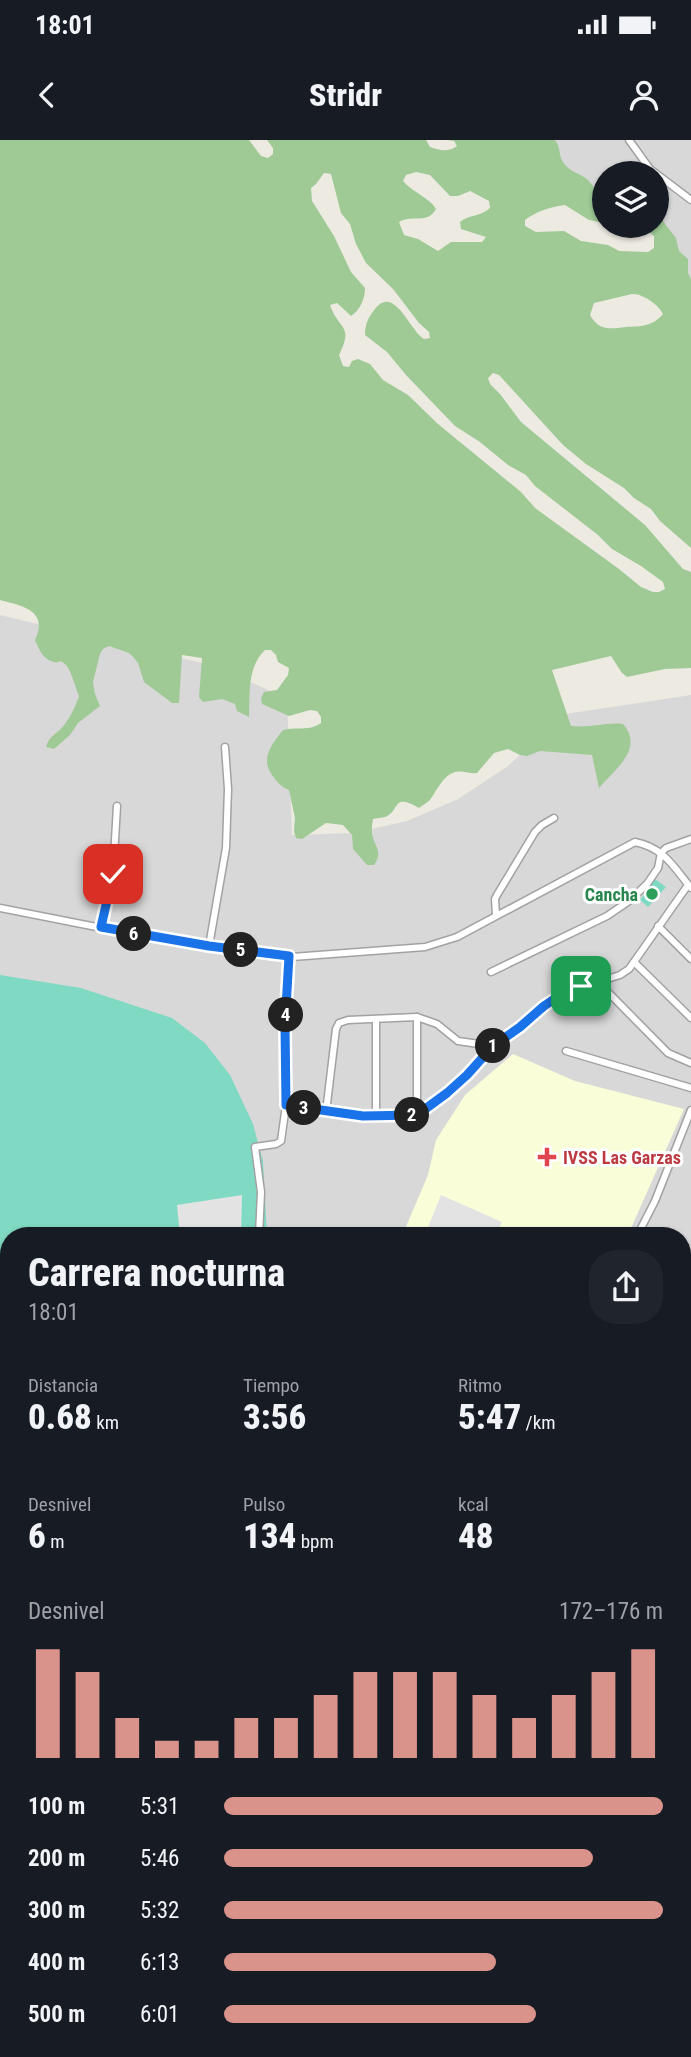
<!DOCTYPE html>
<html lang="es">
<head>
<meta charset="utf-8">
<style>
	:root { --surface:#171b24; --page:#20242c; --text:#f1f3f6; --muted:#9ea1a6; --accent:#da938b }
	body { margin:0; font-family:"Roboto Condensed",sans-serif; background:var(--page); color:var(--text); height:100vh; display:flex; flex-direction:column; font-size:26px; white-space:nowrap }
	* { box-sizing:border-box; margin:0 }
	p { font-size:23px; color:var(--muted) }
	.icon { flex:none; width:38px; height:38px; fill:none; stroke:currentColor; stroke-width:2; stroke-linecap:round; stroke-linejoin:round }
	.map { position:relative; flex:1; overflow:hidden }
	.details { position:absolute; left:0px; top:1087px; width:691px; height:831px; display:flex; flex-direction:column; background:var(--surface); border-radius:28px 28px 0 0; box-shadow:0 2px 5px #0004 }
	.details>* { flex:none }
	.tools { position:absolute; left:592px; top:21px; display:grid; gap:14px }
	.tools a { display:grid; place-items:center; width:77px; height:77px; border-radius:50%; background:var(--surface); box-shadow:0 2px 5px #0004; font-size:35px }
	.pin { position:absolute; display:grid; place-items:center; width:60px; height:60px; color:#fff; margin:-30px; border-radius:14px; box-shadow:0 4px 10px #0006 }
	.km { position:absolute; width:35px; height:35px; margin:-18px; border-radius:50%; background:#222; color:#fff; font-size:19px; line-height:35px; text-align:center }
	.round { display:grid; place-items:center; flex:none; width:74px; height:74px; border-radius:28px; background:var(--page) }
	.summary { display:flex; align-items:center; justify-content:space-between; height:119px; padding:0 28px }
	h1 { font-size:38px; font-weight:800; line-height:52px }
	.figures { display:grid; grid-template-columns:repeat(3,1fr); gap:10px; height:119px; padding:7px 28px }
	.figures div { display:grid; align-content:center }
	.figures b { font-size:35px; font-weight:800 }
	.figures small { font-size:19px; font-weight:400 }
	.figures p { font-size:19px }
	.chart { height:196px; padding:14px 28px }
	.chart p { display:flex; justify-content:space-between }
	.chart svg { width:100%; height:126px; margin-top:7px; stroke:var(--accent); stroke-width:6 }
	ul { padding:0 28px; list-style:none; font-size:23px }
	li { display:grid; grid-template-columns:112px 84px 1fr; align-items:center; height:52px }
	li i { height:18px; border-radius:9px; background:var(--accent) }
	.status { display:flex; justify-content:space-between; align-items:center; height:49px; padding:0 35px; background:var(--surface); direction:ltr }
	.status svg { height:19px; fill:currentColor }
	header { display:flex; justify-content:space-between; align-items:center; height:91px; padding:0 28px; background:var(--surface); font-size:32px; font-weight:800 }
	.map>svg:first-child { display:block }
	.residential { fill:#d9d8d8; fill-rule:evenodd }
	.education { fill:#f9fdd8 }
	.forest { fill:#9fca96; fill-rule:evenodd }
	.park { fill:#bdf6c9 }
	.pitch { fill:#80d9c2 }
	.parking { fill:#e3e3e3 }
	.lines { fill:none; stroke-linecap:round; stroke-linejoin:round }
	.minor-casing { stroke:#a2a2a2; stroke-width:9 }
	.secondary-casing { stroke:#546b09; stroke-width:11 }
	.minor { stroke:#fff; stroke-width:6 }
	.secondary { stroke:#ebf6b5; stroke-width:9 }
	.route-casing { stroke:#fff; stroke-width:14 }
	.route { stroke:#1a73e8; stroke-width:9 }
	.leisure-dot { fill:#2e9e5b; stroke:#fff; stroke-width:2.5 }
	.health-dot { fill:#e0444e; stroke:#fff; stroke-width:2.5 }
	.labels { text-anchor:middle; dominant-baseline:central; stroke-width:6; stroke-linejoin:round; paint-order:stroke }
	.leisure-label { font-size:18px; font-weight:bold; fill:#27864d; stroke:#fff; text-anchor:end }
	.health-label { font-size:18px; font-weight:bold; fill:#be3a42; stroke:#fff; text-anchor:start }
</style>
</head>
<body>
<div class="status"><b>18:01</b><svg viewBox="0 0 49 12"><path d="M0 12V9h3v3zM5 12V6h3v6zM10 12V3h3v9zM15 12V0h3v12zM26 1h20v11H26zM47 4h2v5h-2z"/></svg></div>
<header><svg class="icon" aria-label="back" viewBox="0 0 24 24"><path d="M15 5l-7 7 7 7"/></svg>Stridr<svg class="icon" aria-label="person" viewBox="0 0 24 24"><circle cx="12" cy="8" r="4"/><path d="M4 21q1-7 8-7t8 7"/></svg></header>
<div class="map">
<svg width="691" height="1917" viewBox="0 0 691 1917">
	<rect width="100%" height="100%" fill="#eceae1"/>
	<g class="residential">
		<polygon points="533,0 691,0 691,141 656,86 656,33 604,33 604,59"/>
		<path d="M0 475 219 527 287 559 292 695 354 693 407 681 458 659 508 626 534 602 546 577 691 555V1917H0ZM9 1096H682V1909H9Z"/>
	</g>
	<g class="education">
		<polygon points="513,914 575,941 684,969 628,1095 402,1096 428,1035 436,1000 465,955"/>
		<polygon points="682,1162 691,1164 691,1385 682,1384"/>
	</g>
	<path class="forest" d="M0 0H249L261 16 268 18 273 14V8L267 0H426L430 7C439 10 448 13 457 6L454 1 447 0H555C561 7 558 14 563 22 568 31 579 33 587 39 594 46 594 50 604 56V83L589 80 565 65C550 67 537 71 525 80V86L536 92 564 91 581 101 608 105 619 111 648 112 654 108V96L642 86H656V72L676 98 679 111 688 119V133L691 139V408L660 381 651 369 634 358 624 348 586 324 563 305 499 235 493 233 488 238 490 244 500 254 521 282 645 385 683 429 691 432V528L665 529 627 537 622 533 611 516 552 530 571 586C590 588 607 582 623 584 645 609 614 630 599 648L592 615 540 611 527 616 520 615 508 609 494 613 477 633C470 634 461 630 455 632 443 636 438 648 432 657 429 662 423 665 419 668 391 652 401 671 385 677 381 678 377 678 373 679 372 685 371 692 373 698 377 709 382 713 374 725H367L353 709 352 695 343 685 326 683 302 699 296 698 294 691 295 678 289 650C281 647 277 642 272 635 260 618 272 604 283 590 296 586 309 592 321 583V577L317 571 310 570 289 576 262 564 261 558 264 552 277 550 288 535 289 528 278 522 276 515 271 510H265C247 527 250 554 249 577L237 571 235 564 222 559 203 562 199 557 202 518 182 515 179 563H172L144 542 138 523 134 518 129 513 109 506 103 509 100 514 93 542 95 554 100 566 78 583 70 595 54 609 46 607C49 595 59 593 65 584 71 576 76 565 79 556 76 549 70 527 65 524 59 519 61 523 54 522 43 520 39 509 35 500 49 470 22 466 0 460ZM416 32 430 35 450 56H458L470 51 489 61 490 68C481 77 469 74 460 82L461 89 486 97 482 102H451L438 111 418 99 404 95 399 82C412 74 427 85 436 69 430 58 412 52 403 41L406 35ZM324 33 331 34 341 73 350 84 356 104 366 123 393 149 419 183 429 192 430 198 424 199C410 191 394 144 375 169 368 178 365 184 365 195L387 212 406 235 455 286 480 302 508 325 526 335 535 346 598 395 612 409 641 426 663 442 665 449 659 452H653L641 447 619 429 535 368 521 352 438 284 408 255 383 240 370 224 358 219 352 221 349 227 343 226 339 215C354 184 339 191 330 165L337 163 351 176C360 170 365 159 365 148L351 132 334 96 312 61 311 48 316 44ZM632 154C642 153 659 165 663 174 652 187 641 186 626 187 610 189 599 191 590 175L594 163Z"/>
	<polygon class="park" points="494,1909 591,1909 533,1917 469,1917 478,1912"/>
	<g class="pitch">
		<polygon points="655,739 666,747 648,767 640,760"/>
		<polygon points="0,835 81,848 172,878 205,903 230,935 253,984 263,1021 267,1096 9,1096 9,1448 0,1449"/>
		<polygon points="683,1212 691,1213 687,1245 683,1244"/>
	</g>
	<g class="parking">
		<polygon points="242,1055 241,1095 180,1095 177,1065"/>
		<polygon points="441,1055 502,1082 496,1095 425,1095"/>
		<polygon points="683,1247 691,1249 691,1254 683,1338"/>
		<polygon points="116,1909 137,1909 139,1917 55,1917 56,1915 116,1912"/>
	</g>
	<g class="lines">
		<defs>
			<g id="minor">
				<polyline points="629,0 650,29 691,60"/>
				<path d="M0 768 127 793 209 806 292 817 425 807 457 797 635 702C664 708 673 726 691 748"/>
				<polyline points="496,775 495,759 497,755 535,692 542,685 554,678"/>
				<polyline points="658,786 691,819"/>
				<polyline points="101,787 113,734 117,666"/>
				<polyline points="209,806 226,708 228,649 225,607"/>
				<polyline points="289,816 285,885 286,965 363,976 417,975 447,953 467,935 493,906"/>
				<polyline points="634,822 691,878"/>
				<polyline points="491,832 607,776 629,761 647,744 658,728 661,713 666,708 691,699"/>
				<polyline points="599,843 668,913 691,923"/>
				<polyline points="417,877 437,884 458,901 493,906 520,887 544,866 565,852 620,835 629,829 688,745"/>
				<polyline points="566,911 691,948"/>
				<polyline points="326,972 336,889 339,883 348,880 417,877 417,975"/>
				<polyline points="376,976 376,879"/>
				<polyline points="259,1096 261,1052 255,1007 276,1004 281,1001 286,965"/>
				<polyline points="637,1096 655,1061 691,970"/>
				<polyline points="0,1399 9,1397"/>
				<polyline points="0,1695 9,1695"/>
				<polyline points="0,1713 9,1712"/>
				<polyline points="682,1725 686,1718"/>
				<polyline points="682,1728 691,1727"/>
				<polyline points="142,1909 144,1917"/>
				<polyline points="150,1909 152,1917"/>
				<polyline points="266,1909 268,1917"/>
			</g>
			<g id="secondary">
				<polyline points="682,1397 691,1398"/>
				<polyline points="682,1406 691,1406"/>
				<polyline points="0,1473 9,1470"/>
				<polyline points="0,1501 9,1500"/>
				<polyline points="682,1887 691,1887"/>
				<polyline points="682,1905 691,1905"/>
				<polyline points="451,1917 475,1909"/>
				<polyline points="594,1917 643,1909"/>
			</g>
		</defs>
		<use href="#minor" class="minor-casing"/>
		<use href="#secondary" class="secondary-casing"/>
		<use href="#minor" class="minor"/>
		<use href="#secondary" class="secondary"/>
	</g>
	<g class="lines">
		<defs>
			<polyline id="route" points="113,734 101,787 209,806 289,816 285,885 286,965 363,976 417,975 447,953 467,935 493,906 520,887 544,866 565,852 581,846"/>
		</defs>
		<use href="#route" class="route-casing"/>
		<use href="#route" class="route"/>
	</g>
	<circle class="leisure-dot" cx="652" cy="754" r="7"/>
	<path class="health-dot" d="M543.5 1006.5h7v7h7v7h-7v7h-7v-7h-7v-7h7z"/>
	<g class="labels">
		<g class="leisure-label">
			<text x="638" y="754">Cancha</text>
		</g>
		<g class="health-label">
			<text x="563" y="1017">IVSS Las Garzas</text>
		</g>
	</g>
</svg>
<div class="tools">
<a><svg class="icon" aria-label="layers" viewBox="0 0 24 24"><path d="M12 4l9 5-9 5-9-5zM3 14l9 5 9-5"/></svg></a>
</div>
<div class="pin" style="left:581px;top:846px;background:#1e9e55"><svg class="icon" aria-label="arrive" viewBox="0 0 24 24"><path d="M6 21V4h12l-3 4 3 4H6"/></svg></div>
<div class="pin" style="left:113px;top:734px;background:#d93025"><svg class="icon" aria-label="check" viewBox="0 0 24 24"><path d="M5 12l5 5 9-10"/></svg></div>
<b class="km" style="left:493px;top:906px">1</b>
<b class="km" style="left:412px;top:975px">2</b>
<b class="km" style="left:304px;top:968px">3</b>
<b class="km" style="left:286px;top:875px">4</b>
<b class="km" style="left:241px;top:810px">5</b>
<b class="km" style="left:134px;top:794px">6</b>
<section class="details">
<div class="summary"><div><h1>Carrera nocturna</h1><p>18:01</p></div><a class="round"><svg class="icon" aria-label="share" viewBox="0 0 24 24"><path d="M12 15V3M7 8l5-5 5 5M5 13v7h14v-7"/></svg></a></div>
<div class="figures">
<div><p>Distancia</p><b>0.68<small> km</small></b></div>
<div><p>Tiempo</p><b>3:56</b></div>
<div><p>Ritmo</p><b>5:47<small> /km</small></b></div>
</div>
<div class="figures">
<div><p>Desnivel</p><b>6<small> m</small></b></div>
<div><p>Pulso</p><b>134<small> bpm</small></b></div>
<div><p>kcal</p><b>48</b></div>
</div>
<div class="chart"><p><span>Desnivel</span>172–176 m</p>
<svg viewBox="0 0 160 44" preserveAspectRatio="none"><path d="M5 44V6M15 44V14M25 44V30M35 44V38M45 44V38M55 44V30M65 44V30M75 44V22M85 44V14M95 44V14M105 44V14M115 44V22M125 44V30M135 44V22M145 44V14M155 44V6"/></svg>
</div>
<ul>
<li><b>100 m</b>5:31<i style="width:100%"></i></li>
<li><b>200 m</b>5:46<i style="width:84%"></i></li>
<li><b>300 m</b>5:32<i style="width:100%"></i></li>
<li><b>400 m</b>6:13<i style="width:62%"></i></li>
<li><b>500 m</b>6:01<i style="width:71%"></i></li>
</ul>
</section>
</div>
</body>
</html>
